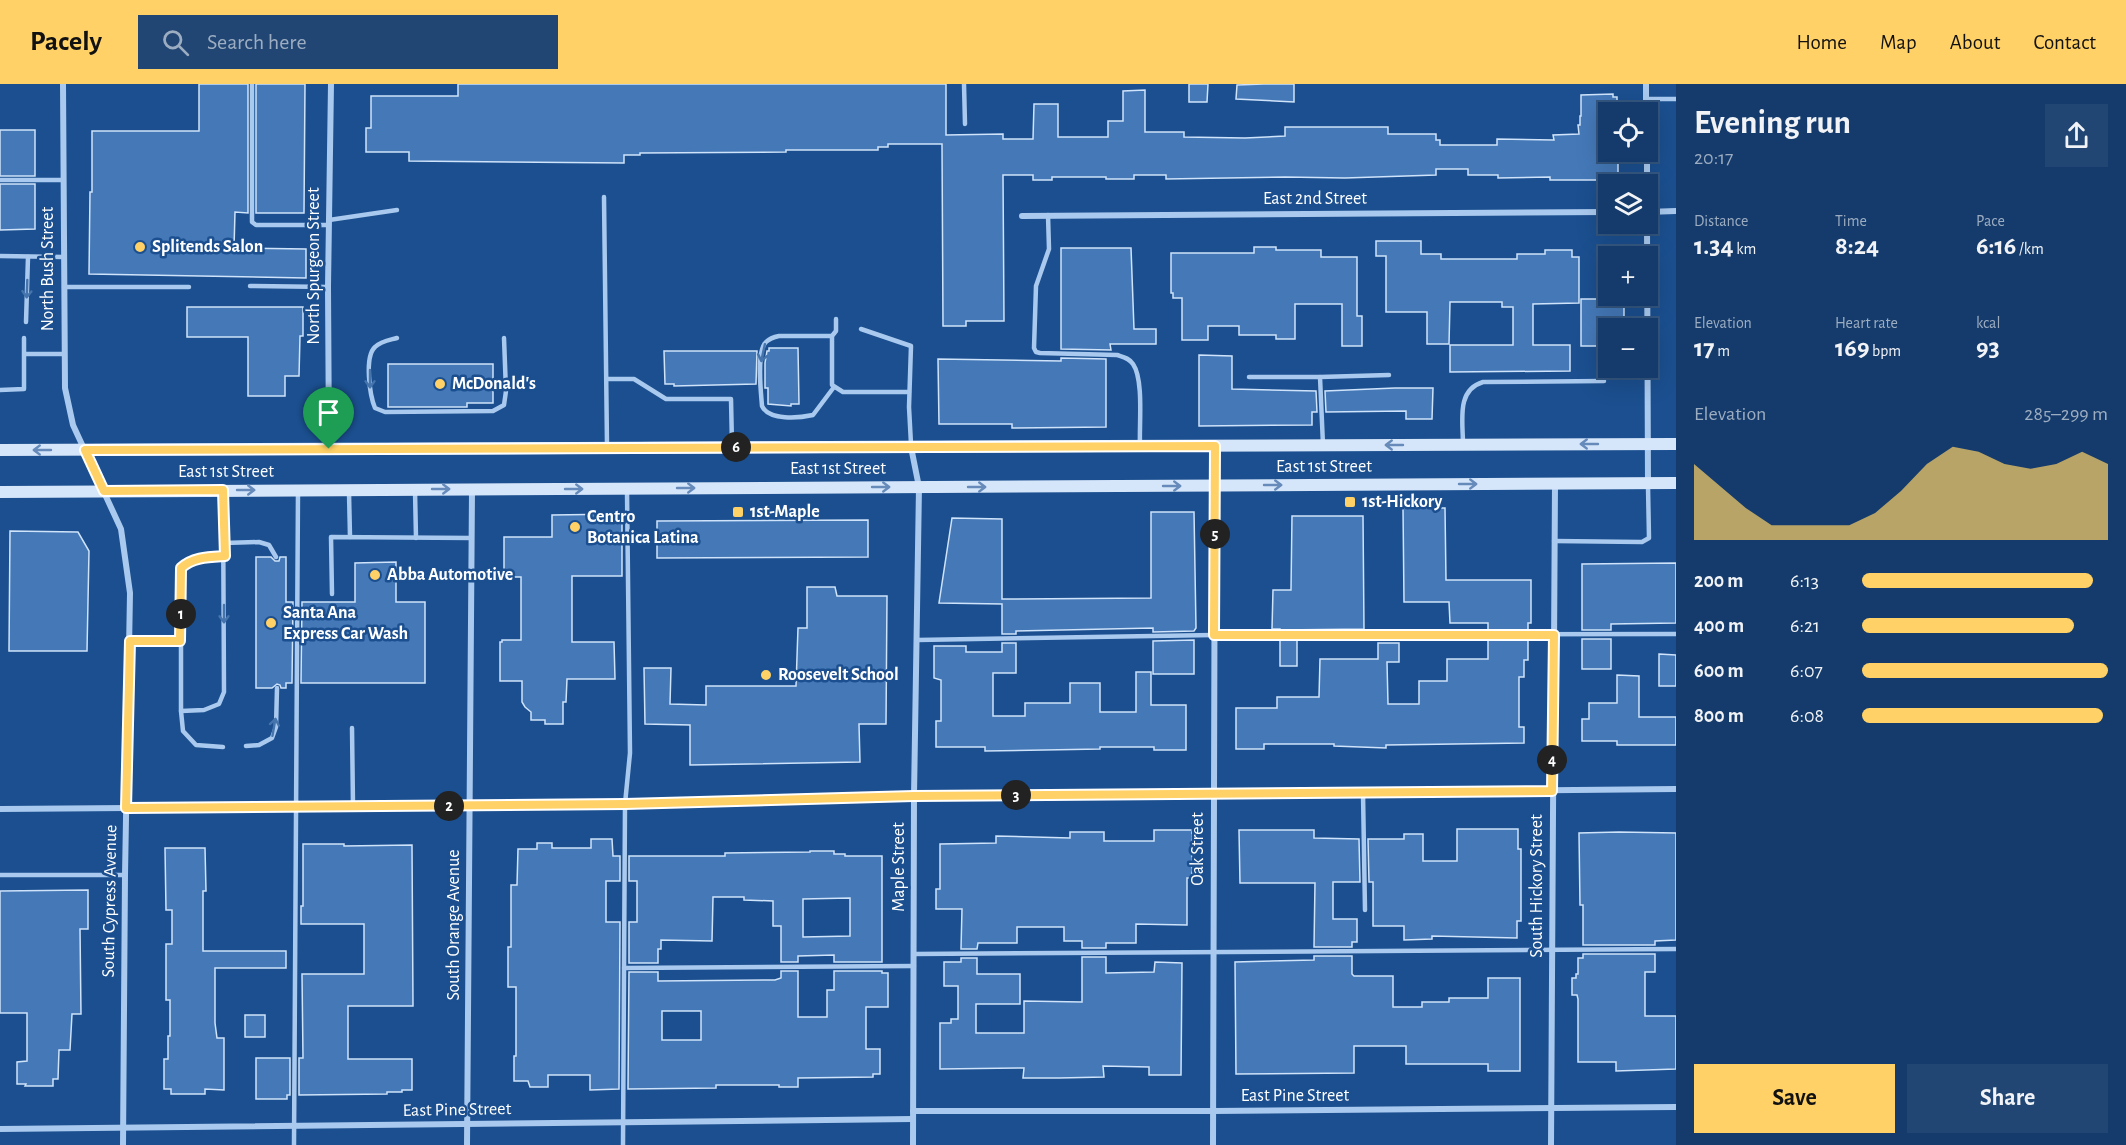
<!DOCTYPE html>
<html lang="en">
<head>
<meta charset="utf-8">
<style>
	:root { --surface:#143b6b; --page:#214673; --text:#f1f3f6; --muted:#9dadc1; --line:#33557e; --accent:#ffd166 }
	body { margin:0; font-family:"Alegreya Sans",sans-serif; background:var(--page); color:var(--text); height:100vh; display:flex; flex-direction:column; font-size:22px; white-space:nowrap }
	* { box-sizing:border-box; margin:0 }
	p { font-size:20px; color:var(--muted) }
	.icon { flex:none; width:33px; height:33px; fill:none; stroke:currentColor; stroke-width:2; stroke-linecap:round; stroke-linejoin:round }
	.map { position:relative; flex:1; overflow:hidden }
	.drawer { display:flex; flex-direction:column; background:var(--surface); width:450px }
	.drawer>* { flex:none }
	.fabs { position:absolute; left:1598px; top:18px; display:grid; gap:12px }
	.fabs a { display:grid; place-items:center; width:60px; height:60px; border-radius:0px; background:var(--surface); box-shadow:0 6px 24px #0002,0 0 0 2px var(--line); font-size:30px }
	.pin { position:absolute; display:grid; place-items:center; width:51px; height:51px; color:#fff; margin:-62px -26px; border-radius:50% 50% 50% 0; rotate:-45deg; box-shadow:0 0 6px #0007 }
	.pin .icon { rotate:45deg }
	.km { position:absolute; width:30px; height:30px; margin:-15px; border-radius:50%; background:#222; color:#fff; font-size:16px; line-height:30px; text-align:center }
	.round { display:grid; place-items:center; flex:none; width:63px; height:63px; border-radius:0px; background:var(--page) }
	.head { display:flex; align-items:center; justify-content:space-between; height:102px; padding:0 18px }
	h1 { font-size:33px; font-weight:700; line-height:45px }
	.figures { display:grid; grid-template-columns:repeat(3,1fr); gap:9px; height:102px; padding:6px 18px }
	.figures div { display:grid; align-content:center }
	.figures b { font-size:26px; font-weight:700 }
	.figures small { font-size:16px; font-weight:400 }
	.figures p { font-size:16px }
	.chart { height:168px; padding:12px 18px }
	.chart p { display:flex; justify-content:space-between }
	.chart svg { width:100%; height:108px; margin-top:6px; fill:var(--accent); opacity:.7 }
	.button { display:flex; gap:12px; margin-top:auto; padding:12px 18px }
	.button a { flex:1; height:69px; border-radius:0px; background:var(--accent); color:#111; font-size:24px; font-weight:700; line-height:69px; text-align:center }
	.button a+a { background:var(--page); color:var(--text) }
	ul { padding:0 18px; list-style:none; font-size:20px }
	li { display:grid; grid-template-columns:96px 72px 1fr; align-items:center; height:45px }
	li i { height:15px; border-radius:8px; background:var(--accent) }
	header { display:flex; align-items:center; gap:36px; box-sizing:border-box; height:84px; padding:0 30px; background:var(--accent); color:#111 }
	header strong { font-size:28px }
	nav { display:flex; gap:33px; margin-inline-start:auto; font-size:21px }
	.search { width:420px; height:54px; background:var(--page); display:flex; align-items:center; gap:15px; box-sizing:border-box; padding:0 21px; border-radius:0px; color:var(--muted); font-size:22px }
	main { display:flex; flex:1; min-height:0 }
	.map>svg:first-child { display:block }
	.building { fill:#4478b7; stroke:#cfe3fa; stroke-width:1.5; fill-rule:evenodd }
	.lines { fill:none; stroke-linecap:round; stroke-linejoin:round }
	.service { stroke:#a9c9ee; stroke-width:4.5 }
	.minor { stroke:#a9c9ee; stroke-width:6 }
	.secondary { stroke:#d6e6fa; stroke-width:12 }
	.oneway { stroke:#4674ac }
	.oneway2 { stroke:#668bba }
	.route-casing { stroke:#fff; stroke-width:12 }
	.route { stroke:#ffd166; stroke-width:8 }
	.poi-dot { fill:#ffd166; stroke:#1b4f8f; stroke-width:2 }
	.labels { text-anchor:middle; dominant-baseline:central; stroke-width:5; stroke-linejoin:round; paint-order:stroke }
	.street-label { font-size:18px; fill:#fff; stroke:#1b4f8f }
	.poi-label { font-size:18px; font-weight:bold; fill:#fff; stroke:#1b4f8f; text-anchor:start }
</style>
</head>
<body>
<header>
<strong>Pacely</strong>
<div class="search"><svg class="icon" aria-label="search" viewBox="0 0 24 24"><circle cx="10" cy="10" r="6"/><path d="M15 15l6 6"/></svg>Search here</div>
<nav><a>Home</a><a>Map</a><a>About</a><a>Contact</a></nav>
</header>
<main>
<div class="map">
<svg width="1676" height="1061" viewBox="0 0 1676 1061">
	<rect width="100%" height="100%" fill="#1b4f8f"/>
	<g class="building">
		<polygon points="199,0 248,0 248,129 235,128 234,164 306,165 306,194 89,190 90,108 92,108 92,47 199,47"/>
		<polygon points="256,0 305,0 304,129 256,129"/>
		<polygon points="458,0 946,0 946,51 1003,50 1003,55 1033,55 1034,20 1058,20 1058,53 1108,53 1108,37 1123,37 1123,7 1145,6 1145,48 1184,48 1184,53 1245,54 1285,52 1285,43 1388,43 1388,50 1436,50 1436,56 1440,56 1440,61 1497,61 1497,55 1554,56 1553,51 1579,50 1578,41 1580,41 1580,32 1581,32 1581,11 1613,10 1613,13 1617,13 1617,28 1608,28 1608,32 1604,33 1604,61 1608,61 1608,68 1613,68 1613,74 1618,74 1618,96 1550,96 1550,93 1498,94 1498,91 1468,91 1468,85 1436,85 1436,91 1345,94 1285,93 1166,95 1166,91 1134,91 1134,95 1106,95 1106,93 1052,93 1052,96 1033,96 1033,91 1003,91 1004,237 966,237 966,242 943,242 942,60 888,60 888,63 878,63 878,66 786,66 786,68 640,69 640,71 624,71 624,79 409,77 409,68 366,68 366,44 371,44 371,12 458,12"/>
		<polygon points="1189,0 1208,0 1207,18 1189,18"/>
		<polygon points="1264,0 1294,0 1294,18 1236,15 1237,1"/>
		<rect x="0" y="46" width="35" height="46"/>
		<polygon points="0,100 35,100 35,145 0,146"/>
		<polygon points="1376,157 1421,157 1421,170 1441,170 1441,175 1517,175 1517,170 1545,170 1545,166 1572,166 1572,173 1579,173 1579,219 1533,220 1533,261 1570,261 1570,287 1450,288 1450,261 1513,261 1513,223 1502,223 1502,218 1450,218 1449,260 1427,260 1427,228 1386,228 1386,172 1376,172"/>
		<polygon points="1254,163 1276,163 1276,166 1321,166 1321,173 1357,173 1357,232 1362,232 1362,262 1342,262 1342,220 1295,220 1295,255 1276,255 1276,251 1239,251 1239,242 1208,242 1208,256 1182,256 1182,214 1173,214 1173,209 1171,209 1171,169 1254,169"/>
		<polygon points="1061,164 1131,164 1134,245 1156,245 1156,260 1110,260 1111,266 1061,265"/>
		<polygon points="1581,215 1624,215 1624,244 1608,244 1608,262 1581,262"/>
		<polygon points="187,223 303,223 303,252 300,252 299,292 285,292 285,312 248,312 248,253 187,253"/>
		<polygon points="769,264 798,264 799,320 791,320 791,322 768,320 768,304 765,304 765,279 767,267 769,267"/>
		<polygon points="664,267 757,267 756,300 674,302 674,300 665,300"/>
		<polygon points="1199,271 1232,272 1232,305 1316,307 1317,328 1312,328 1312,341 1199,342"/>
		<polygon points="1061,274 1106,275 1106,343 1012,344 1012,340 939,340 938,275 1061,277"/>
		<polygon points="388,280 493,280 493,319 467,319 467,323 388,323"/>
		<polygon points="1395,304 1433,304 1432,335 1406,335 1406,327 1326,328 1325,307"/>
		<polygon points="1403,424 1445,424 1446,496 1531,496 1531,539 1528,539 1528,546 1488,546 1488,539 1450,539 1449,518 1404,518"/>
		<polygon points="1151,428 1194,428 1196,544 1194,547 1153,548 1153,544 1016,547 1016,550 1002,550 1002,520 939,519 952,434 1002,435 1002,515 1151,514"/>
		<polygon points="622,430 622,492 572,492 572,558 614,558 615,595 567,595 566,618 563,618 563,640 545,640 545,636 531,636 531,628 525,623 522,618 522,597 500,597 500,558 502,558 502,556 521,556 521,493 504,493 504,453 552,453 552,431"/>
		<polygon points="1292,432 1363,432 1364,545 1280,546 1280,545 1272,545 1273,506 1291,506"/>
		<polygon points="868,436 868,473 657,474 657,437"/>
		<polygon points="10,447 78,448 89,467 87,567 9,567"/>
		<polygon points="256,473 271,473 275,477 279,477 280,473 286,473 286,518 293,518 292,599 286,599 286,604 281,604 280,601 277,600 272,604 256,604"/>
		<polygon points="396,478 396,518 425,518 425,599 301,599 302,518 355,518 355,479"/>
		<polygon points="1676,479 1676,539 1611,540 1611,546 1582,546 1582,480"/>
		<polygon points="807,503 835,503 837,512 887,512 886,640 859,640 860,678 690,681 690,641 645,640 644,584 671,584 670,620 706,621 706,602 796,602 798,544 807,544"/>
		<rect x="1280" y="555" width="17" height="27"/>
		<polygon points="1488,555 1528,555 1528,576 1524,576 1524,593 1519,593 1519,643 1524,643 1524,659 1386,661 1386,664 1334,662 1334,660 1264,660 1264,665 1236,665 1236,624 1277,624 1277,613 1319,613 1320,575 1378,575 1378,559 1399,559 1399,578 1387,578 1388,620 1419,620 1419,597 1447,597 1447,575 1488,575"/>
		<rect x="1582" y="555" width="29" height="30"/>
		<polygon points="1194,556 1194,590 1153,590 1153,557"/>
		<polygon points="1002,559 1016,559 1016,589 993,589 993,632 1025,632 1025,619 1070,619 1070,599 1100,599 1100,628 1136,628 1136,588 1151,588 1151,621 1186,621 1186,666 1154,666 1154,663 1100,663 1100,665 985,667 985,663 936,663 936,637 941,637 941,596 934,594 934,562 966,562 966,568 1002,568"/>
		<polygon points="1659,570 1676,571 1676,602 1659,602"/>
		<polygon points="1617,591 1639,592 1639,633 1676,633 1676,661 1617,661 1617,657 1582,657 1582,635 1589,635 1589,619 1617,619"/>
		<polygon points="1457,745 1518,745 1518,765 1521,765 1521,837 1517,837 1517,854 1432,852 1432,855 1404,856 1404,842 1373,842 1373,798 1369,798 1368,755 1404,755 1404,750 1423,750 1423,777 1457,777"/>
		<polygon points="1154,746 1192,746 1192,794 1187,794 1187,841 1136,840 1136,859 1106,859 1106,864 1082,864 1082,857 1064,857 1064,843 1017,843 1017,859 978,859 977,865 961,865 962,825 936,825 936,805 940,805 940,760 996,759 996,752 1070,754 1070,748 1104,748 1104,757 1154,757"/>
		<polygon points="1239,746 1314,746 1314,754 1359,755 1360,798 1333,798 1333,835 1357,835 1357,858 1352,858 1352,863 1314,863 1315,799 1240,799"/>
		<polygon points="1619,748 1676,749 1676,856 1655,857 1655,861 1583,861 1583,821 1580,821 1579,749"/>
		<polygon points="591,755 612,755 613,772 620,772 620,797 606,797 606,838 620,838 619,1005 590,1006 590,991 548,991 548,1003 530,1003 528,997 514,997 514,972 516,972 516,903 508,903 508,863 511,863 511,801 517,801 518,765 537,765 537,759 552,759 552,764 591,764"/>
		<polygon points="303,760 344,760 344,762 412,761 413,922 348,922 348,975 412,975 412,1006 402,1006 402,1008 387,1008 387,1010 299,1011 299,974 303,974 302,890 364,890 364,840 301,840 301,822 303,822"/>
		<polygon points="165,764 205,764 206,807 203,807 203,867 286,867 286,884 215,884 215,939 217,954 224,954 224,1006 205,1005 205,1010 171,1010 171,1005 164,1005 164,975 168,975 168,952 170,952 170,916 166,916 166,860 172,860 172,826 166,826"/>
		<path d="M810 767H834V770H845V772H882V878H834V871L798 872V878H781V842H773V817L744 816V813H713L712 857 661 856V865H658V879H629V838H637V797H629V772H725V769L810 768ZM850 814V852L803 853V815Z"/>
		<polygon points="88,806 88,845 80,845 81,930 72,930 70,966 59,966 58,995 53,995 53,1002 25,1002 26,1000 17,1000 17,978 27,977 27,929 0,929 0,807"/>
		<polygon points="1583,870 1655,870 1655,888 1645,888 1645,932 1676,932 1676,985 1616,987 1616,978 1578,978 1578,915 1577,911 1572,911 1572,894 1576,894 1576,890 1578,890 1578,874 1583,874"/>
		<polygon points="1314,872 1352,872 1352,890 1354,892 1393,892 1393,923 1422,923 1422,918 1449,918 1449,914 1488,914 1488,894 1520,894 1520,987 1488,987 1488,980 1406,980 1406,962 1354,962 1354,989 1236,990 1235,878 1314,876"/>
		<polygon points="1082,873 1106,873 1106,889 1154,888 1155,878 1182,879 1181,991 1149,991 1149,983 1103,982 1104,993 1059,994 1023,994 1024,984 940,985 940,939 951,939 951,935 958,935 958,902 944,902 944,878 961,878 961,874 977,874 977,890 1020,890 1020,920 976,920 976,949 1024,949 1024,917 1082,918"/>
		<path d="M781 887H798V933H827V906H834V887H882V889H888V923H866V965H880V990H873V993L798 994V1003H779V1001H716V1004L628 1005 629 888H658V897L775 896 781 894ZM662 927H701V956H662Z"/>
		<rect x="245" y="931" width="20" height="22"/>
		<polygon points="256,974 290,974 290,1011 287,1011 287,1015 256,1015"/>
	</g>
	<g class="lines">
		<g class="service">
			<polyline points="252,0 252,138 256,141 329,141"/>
			<polyline points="964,0 965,40"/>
			<polyline points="1646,15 1676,15"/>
			<polyline points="0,96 63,96"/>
			<polyline points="604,113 607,361"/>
			<path d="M1048 131 1049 165 1036 202 1034 264 1036 268 1040 269 1117 271C1123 273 1129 274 1133 280 1144 296 1139 341 1140 361"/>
			<polyline points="329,136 397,126"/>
			<polyline points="0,172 64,173"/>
			<polyline points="250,202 328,203"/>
			<polyline points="64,203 189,203"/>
			<polyline points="836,235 836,247 832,252 832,301 843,308 909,308"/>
			<polyline points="26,238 28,173"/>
			<polyline points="861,245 911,262 909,323 911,360"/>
			<path d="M832 252H779C774 253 770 254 766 258 756 268 761 308 762 322 769 337 799 334 813 331L834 303"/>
			<path d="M397 254C390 256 381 257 375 263 364 273 370 312 375 324L385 328 493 327 504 321 506 307 504 254"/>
			<polyline points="25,270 63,270"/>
			<polyline points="1249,293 1320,293"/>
			<polyline points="607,295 634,295 666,315 731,315 732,361"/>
			<polyline points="0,306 24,305 24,254"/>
			<polyline points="1323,361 1320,293 1389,291"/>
			<path d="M1463 361C1463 337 1456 306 1483 298L1604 297"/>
			<polyline points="415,406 416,454"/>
			<polyline points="349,408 350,453"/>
			<polyline points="1554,457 1642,458 1649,454 1648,402"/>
			<polyline points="224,459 259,458 269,461 276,473"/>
			<polyline points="332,510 331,453 471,454"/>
			<polyline points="917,556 1214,551 1676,550"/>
			<polyline points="130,557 180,557"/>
			<polyline points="181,627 204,626 219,620 224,608 223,408"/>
			<polyline points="352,644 353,722"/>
			<polyline points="246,662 259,661 272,654 276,643 277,604"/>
			<path d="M223 663 196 661 183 647 181 627V484C193 473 209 473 225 472"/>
			<polyline points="1363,709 1365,826"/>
			<polyline points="0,791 125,791"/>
			<polyline points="914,870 1676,865"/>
			<polyline points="624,884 914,882"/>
			<polyline points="294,1061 298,407"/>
			<polyline points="623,1061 625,720 630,669 627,407"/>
		</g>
		<g class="minor">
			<polyline points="63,0 65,304 73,341 121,445 130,509 125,791 123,1061"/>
			<polyline points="1646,0 1646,28"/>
			<polyline points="1647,68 1647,100"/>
			<polyline points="1647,128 1676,127"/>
			<polyline points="1022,132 1608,128"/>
			<polyline points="1647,140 1648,399"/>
			<polyline points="911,363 919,403 914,712 913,1061"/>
			<polyline points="329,364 328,203 331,0"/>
			<polyline points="0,725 625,720 914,712 1676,705"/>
			<polyline points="913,1027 1213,1027 1676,1023"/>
			<polyline points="0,1045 913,1035"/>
			<polyline points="467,1061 472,406"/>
			<polyline points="1213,1061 1215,362"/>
			<polyline points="1551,1061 1555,400"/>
		</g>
		<g class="secondary">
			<polyline points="0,366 1676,360"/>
			<polyline points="0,408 1676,399"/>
		</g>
	</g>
	<defs><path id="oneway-shaft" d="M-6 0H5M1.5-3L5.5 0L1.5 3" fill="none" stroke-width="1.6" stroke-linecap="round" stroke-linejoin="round" transform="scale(1.5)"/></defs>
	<g class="oneway">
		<use href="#oneway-shaft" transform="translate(27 205) rotate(92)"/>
		<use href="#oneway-shaft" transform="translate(763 269) rotate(102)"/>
		<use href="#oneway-shaft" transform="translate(370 295) rotate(90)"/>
		<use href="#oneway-shaft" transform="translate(224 530) rotate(90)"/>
		<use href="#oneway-shaft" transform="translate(274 643) rotate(-80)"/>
	</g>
	<g class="oneway2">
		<use href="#oneway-shaft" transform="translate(1589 360) rotate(180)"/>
		<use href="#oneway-shaft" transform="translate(1394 361) rotate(180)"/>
		<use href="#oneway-shaft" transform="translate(42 366) rotate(180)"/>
		<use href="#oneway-shaft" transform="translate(1468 400)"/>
		<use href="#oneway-shaft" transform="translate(1273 401)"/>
		<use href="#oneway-shaft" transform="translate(1172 402)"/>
		<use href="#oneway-shaft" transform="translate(881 403)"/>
		<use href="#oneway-shaft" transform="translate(977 403)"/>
		<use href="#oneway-shaft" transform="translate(686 404)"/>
		<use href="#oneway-shaft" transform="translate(441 405)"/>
		<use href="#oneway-shaft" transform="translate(574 405)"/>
		<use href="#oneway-shaft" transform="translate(246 406)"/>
	</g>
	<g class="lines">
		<defs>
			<path id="route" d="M1215 362 1214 551H1554L1552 707 914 712 625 720 126 724 130 557H180L181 484C193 473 209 473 225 472L223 406 104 407 85 366Z"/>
		</defs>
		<use href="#route" class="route-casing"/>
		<use href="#route" class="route"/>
	</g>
	<g class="poi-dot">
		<circle cx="140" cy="163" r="6"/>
		<circle cx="440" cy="300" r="6"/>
		<rect x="1344" y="412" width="12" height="12" rx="3"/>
		<rect x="732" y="422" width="12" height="12" rx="3"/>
		<circle cx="575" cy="443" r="6"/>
		<circle cx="375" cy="491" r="6"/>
		<circle cx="271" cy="539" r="6"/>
		<circle cx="766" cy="591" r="6"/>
	</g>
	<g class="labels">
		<g class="street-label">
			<text x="1315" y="115">East 2nd Street</text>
			<text transform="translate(314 182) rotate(-90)">North Spurgeon Street</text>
			<text transform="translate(48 185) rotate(-90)">North Bush Street</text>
			<text x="1324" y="383">East 1st Street</text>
			<text x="838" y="385">East 1st Street</text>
			<text x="226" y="388">East 1st Street</text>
			<text transform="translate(1198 765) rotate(-90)">Oak Street</text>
			<text transform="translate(899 783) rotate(-90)">Maple Street</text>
			<text transform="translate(1537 802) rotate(-90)">South Hickory Street</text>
			<text transform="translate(110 817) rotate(-89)">South Cypress Avenue</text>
			<text transform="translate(454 841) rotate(-90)">South Orange Avenue</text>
			<text x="1295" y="1012">East Pine Street</text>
			<text transform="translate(457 1026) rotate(-1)">East Pine Street</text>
		</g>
		<g class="poi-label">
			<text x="152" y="163">Splitends Salon</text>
			<text x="452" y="300">McDonald's</text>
			<text x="1362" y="418">1st-Hickory</text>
			<text x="750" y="428">1st-Maple</text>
			<text x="587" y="433">Centro<tspan x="587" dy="21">Botanica Latina</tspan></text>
			<text x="387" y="491">Abba Automotive</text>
			<text x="283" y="529">Santa Ana<tspan x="283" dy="21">Express Car Wash</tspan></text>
			<text x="778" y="591">Roosevelt School</text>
		</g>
	</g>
</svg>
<div class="fabs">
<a><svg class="icon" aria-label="locate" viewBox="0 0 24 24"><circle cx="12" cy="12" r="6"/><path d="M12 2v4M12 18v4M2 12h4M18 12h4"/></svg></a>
<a><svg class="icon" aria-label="layers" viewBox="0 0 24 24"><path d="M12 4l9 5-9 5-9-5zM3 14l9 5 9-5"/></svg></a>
<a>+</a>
<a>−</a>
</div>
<div class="pin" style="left:329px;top:365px;background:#1e9e55"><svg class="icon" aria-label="arrive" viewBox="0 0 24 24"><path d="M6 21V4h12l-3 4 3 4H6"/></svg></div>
<b class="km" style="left:181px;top:530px">1</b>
<b class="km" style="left:449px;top:722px">2</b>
<b class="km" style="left:1016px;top:711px">3</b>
<b class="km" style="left:1552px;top:676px">4</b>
<b class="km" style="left:1215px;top:450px">5</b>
<b class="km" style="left:736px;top:363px">6</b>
</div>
<section class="drawer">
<div class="head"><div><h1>Evening run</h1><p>20:17</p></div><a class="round"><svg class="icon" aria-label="share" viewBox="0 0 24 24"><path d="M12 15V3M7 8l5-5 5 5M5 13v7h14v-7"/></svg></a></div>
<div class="figures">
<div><p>Distance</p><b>1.34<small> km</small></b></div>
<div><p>Time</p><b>8:24</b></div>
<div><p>Pace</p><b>6:16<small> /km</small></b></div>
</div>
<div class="figures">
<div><p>Elevation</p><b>17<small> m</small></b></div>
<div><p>Heart rate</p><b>169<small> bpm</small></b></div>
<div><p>kcal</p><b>93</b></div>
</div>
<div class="chart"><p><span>Elevation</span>285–299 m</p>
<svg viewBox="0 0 160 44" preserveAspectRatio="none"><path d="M0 44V13L10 22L20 31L30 38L40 38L50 38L60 38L70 33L80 24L90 13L100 6L110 8L120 13L130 15L140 13L150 8L160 13V44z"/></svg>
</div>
<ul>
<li><b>200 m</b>6:13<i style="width:94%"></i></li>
<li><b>400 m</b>6:21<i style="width:86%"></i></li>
<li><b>600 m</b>6:07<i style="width:100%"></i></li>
<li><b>800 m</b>6:08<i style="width:98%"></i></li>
</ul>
<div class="button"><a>Save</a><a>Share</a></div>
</section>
</main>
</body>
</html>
